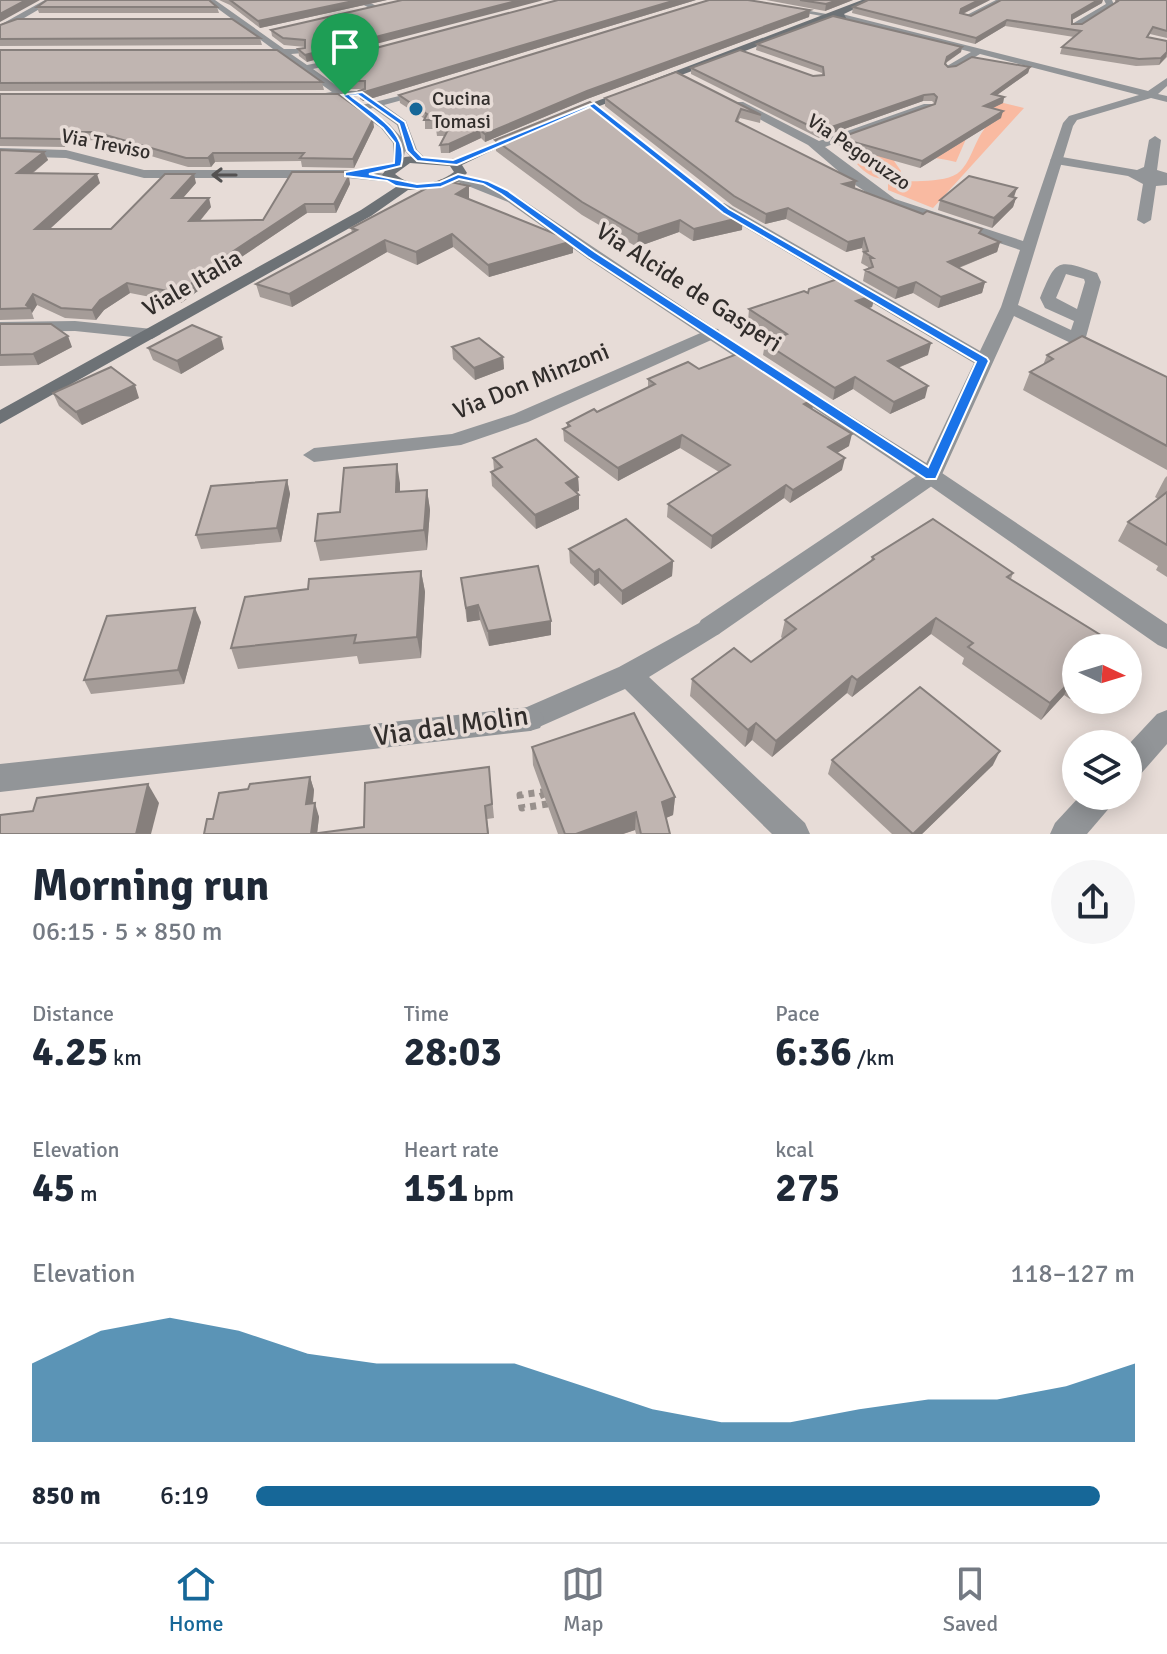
<!DOCTYPE html>
<html lang="en">
<head>
<meta charset="utf-8">
<style>
	:root { --surface:#fff; --page:#f6f6f7; --text:#1f2937; --muted:#747a83; --line:#e0e1e3; --accent:#166798 }
	body { margin:0; font-family:Signika,sans-serif; background:var(--page); color:var(--text); height:100vh; display:flex; flex-direction:column; font-size:30px; white-space:nowrap }
	* { box-sizing:border-box; margin:0 }
	p { font-size:26px; color:var(--muted) }
	.icon { flex:none; width:44px; height:44px; fill:none; stroke:currentColor; stroke-width:2; stroke-linecap:round; stroke-linejoin:round }
	.map { position:relative; height:834px; overflow:hidden }
	.panel { display:flex; flex-direction:column; background:var(--surface); flex:1 }
	.panel>* { flex:none }
	.needle { width:52px; rotate:94deg }
	.buttons { position:absolute; left:1062px; top:634px; display:grid; gap:16px }
	.buttons a { display:grid; place-items:center; width:80px; height:80px; border-radius:50%; background:var(--surface); box-shadow:0 4px 20px #0003; font-size:40px }
	.pin { position:absolute; display:grid; place-items:center; width:68px; height:68px; color:#fff; margin:-82px -34px; border-radius:50% 50% 50% 0; rotate:-45deg; box-shadow:0 0 8px #0007 }
	.pin .icon { rotate:45deg }
	.round { display:grid; place-items:center; flex:none; width:84px; height:84px; border-radius:42px; background:var(--page) }
	.overview { display:flex; align-items:center; justify-content:space-between; height:136px; padding:0 32px }
	h1 { font-size:44px; font-weight:800; line-height:60px }
	.figures { display:grid; grid-template-columns:repeat(3,1fr); gap:12px; height:136px; padding:8px 32px }
	.figures div { display:grid; align-content:center }
	.figures b { font-size:40px; font-weight:800 }
	.figures small { font-size:22px; font-weight:400 }
	.figures p { font-size:22px }
	.chart { height:224px; padding:16px 32px }
	.chart p { display:flex; justify-content:space-between }
	.chart svg { width:100%; height:144px; margin-top:8px; fill:var(--accent); opacity:.7 }
	ul { padding:0 32px; list-style:none; font-size:26px }
	li { display:grid; grid-template-columns:128px 96px 1fr; align-items:center; height:60px }
	li i { height:20px; border-radius:10px; background:var(--accent) }
	.tabs { display:flex; justify-content:space-around; align-items:center; height:112px; border-top:2px solid var(--line); background:var(--surface); font-size:22px; color:var(--muted) }
	.tabs a { display:grid; justify-items:center; gap:4px }
	.tabs .current { color:var(--accent) }
	.map>svg:first-child { display:block }
	.green { fill:#f9baa1 }
	.lines { fill:none; stroke-linecap:round; stroke-linejoin:round }
	.path { stroke:#98908c; stroke-width:7; stroke-dasharray:6 6; stroke-linecap:butt }
	.pedestrian { fill:#929598; fill-rule:evenodd }
	.minor { fill:#929598; fill-rule:evenodd }
	.tertiary { fill:#929598; fill-rule:evenodd }
	.secondary { fill:#6d7276; fill-rule:evenodd }
	.wall { fill:#a59c98 }
	.shaded-wall { fill:#867f7c }
	.building { fill:#c0b5b1; stroke:#867f7c; stroke-width:2 }
	.oneway { stroke:#535151 }
	.route { fill:#1a73e8; stroke:#fff; stroke-width:2; fill-rule:evenodd }
	.poi-dot { fill:#166798; stroke:#e7dcd7; stroke-width:3 }
	.labels { text-anchor:middle; dominant-baseline:central; stroke-width:7; stroke-linejoin:round; paint-order:stroke }
	.far-poi-label { font-size:20px; fill:#312d2b; stroke:#e7dcd7; text-anchor:start }
	.far-street-label { font-size:20px; fill:#312d2b; stroke:#e7dcd7 }
	.street-label { font-size:24px; fill:#312d2b; stroke:#e7dcd7 }
	.near-street-label { font-size:28px; fill:#312d2b; stroke:#e7dcd7 }
</style>
</head>
<body>
<div class="map">
<svg width="1167" height="834" viewBox="0 0 1167 834">
	<rect width="100%" height="100%" fill="#e7dcd7"/>
	<path class="green" d="M991 100 1024 108 933 208 888 190V183C907 179 951 186 963 168 972 157 975 141 985 128L969 132 956 162C935 157 916 155 894 161L901 171 899 176C883 183 868 177 857 164L944 126Z"/>
	<g class="lines">
		<polygon class="path" points="542,792 547,804 522,808 520,795"/>
		<g class="pedestrian">
			<polygon points="1155,136 1161,140 1157,170 1167,173 1167,185 1156,186 1151,220 1144,224 1137,220 1143,184 1128,176 1056,164 1050,160 1056,156 1137,170 1144,167 1149,140"/>
			<polygon points="710,617 719,620 723,627 719,634 649,677 805,823 810,834 772,834 625,689 530,731 520,728 516,719 520,710 619,667"/>
		</g>
		<g class="minor">
			<polygon points="45,0 55,0 0,32 0,25"/>
			<path d="M206 0H215L284 49H304V53L291 54 307 65 347 57V61L313 69 344 91H364V95L352 97 362 105 428 89V93L384 105 406 121 417 150 426 159 424 162H416L405 151 402 167H394L393 143 381 128 339 98 312 99V95L332 92 280 55H253V51L273 49ZM373 108 397 125 401 137 389 124 369 109Z"/>
			<polygon points="353,0 364,0 381,8 374,10"/>
			<polygon points="730,0 749,0 832,15 828,17"/>
			<polygon points="996,0 1006,0 968,20 961,18"/>
			<polygon points="1104,0 1112,0 1114,5 1078,28 1072,28 1072,24 1106,4"/>
			<path d="M842 14 1148 91 1167 78V86L1158 94 1167 96V102L1151 98 1077 120 1073 126 1018 305 1071 330 1074 321 1045 308 1040 298C1056 260 1056 258 1097 273L1101 282 1086 337 1109 350 1106 354H1094L1014 316 939 481 719 634 710 637 701 634 697 627 701 620 922 472 974 363 714 209V203H724L980 351 1001 307 1020 250 885 205 851 182 808 145 735 106V102H743L819 141 924 104H932V108L825 147 895 199 1023 241 1063 123 1069 116 1139 95 980 54 953 70H947V66L971 52 839 18ZM1066 274 1084 279 1085 282 1077 309 1056 298Z"/>
			<polygon points="0,148 66,150 144,170 348,170 389,174 396,178 389,182 348,178 144,178 66,158 0,156"/>
			<polygon points="75,321 152,329 161,334 152,339 75,331 0,332 0,322"/>
			<polygon points="712,328 718,329 721,333 718,337 528,422 461,445 314,462 303,455 314,448 452,434 514,414"/>
			<polygon points="530,707 540,710 544,719 540,728 530,731 0,792 0,764"/>
			<polygon points="1167,710 1167,744 1139,776 1128,780 1128,745 1157,714"/>
			<polygon points="1080,796 1116,796 1111,806 1087,834 1050,834 1055,823"/>
		</g>
		<g class="tertiary">
			<polygon points="458,173 482,180 517,196 771,366 769,370 755,370 588,259 508,202 453,180 453,174"/>
			<polygon points="792,379 939,471 1167,624 1167,649 1158,645 923,481 785,389 782,385 785,381"/>
		</g>
		<g class="secondary">
			<polygon points="862,0 873,0 844,14 846,18 832,18 573,116 563,114"/>
			<path d="M517 132 527 134 462 165 467 173 459 181 440 189 408 190 371 216 0 424V410L361 210 396 187 382 175C405 141 427 165 458 158 478 153 498 140 517 132ZM410 163 450 166 454 172C437 185 412 189 395 174Z"/>
		</g>
	</g>
	<g class="wall">
		<polygon points="219,0 387,0 260,28 230,5"/>
		<polygon points="402,0 307,62 299,56 298,49 305,48 305,47 284,45 272,36 271,30"/>
		<polygon points="558,0 696,0 363,101 360,99 359,91 365,89 345,89 320,70 319,63"/>
		<polygon points="766,0 853,0 825,11"/>
		<polygon points="990,0 963,14 971,16 1102,3 1072,20 1072,24 1082,24 1115,3 1115,0 1167,0 1167,38 1150,34 1148,37 1167,41 1167,57 1159,65 1136,66 1060,54 1062,47 1074,37 1005,26 975,44 852,13 853,7"/>
		<polygon points="37,7 217,7 219,13 39,13"/>
		<polygon points="810,10 809,17 587,99 485,142 481,138 449,153 441,153 440,145 444,136 437,136 436,129 425,129 425,119 400,103 399,95"/>
		<polygon points="0,25 260,38 262,45 0,46"/>
		<polygon points="757,44 962,47 961,52 946,63 948,67 1030,67 1028,73 997,95 1004,97 1003,103 992,108 1001,118 920,168 838,145 839,138 935,104 932,101 923,101 819,138 691,74 691,68 813,76 822,75 822,73 756,50"/>
		<polygon points="0,50 322,82 324,90 0,91"/>
		<polygon points="676,72 761,115 760,123 740,118 738,122 856,181 855,188 923,214 981,234 1000,242 997,252 959,268 985,282 982,293 938,308 913,293 895,299 863,281 865,270 868,269 868,267 861,263 863,254 862,248 846,252 786,219 765,224 733,206 605,106 605,98"/>
		<polygon points="0,94 374,127 354,168 302,167 301,161 215,162 211,167 188,167 97,140 72,141 64,147 0,146"/>
		<polygon points="495,140 742,230 693,241 679,232 637,247 582,215 496,151"/>
		<polygon points="0,150 44,152 48,160 32,174 100,183 49,229 111,229 196,183 183,198 211,207 200,221 263,220 347,176 350,184 336,213 307,213 225,268 226,271 181,303 130,293 104,310 96,320 65,318 37,305 32,313 34,319 0,320"/>
		<polygon points="469,198 468,199 573,241 573,253 489,277 453,247 417,265 387,252 292,307 260,297 256,284 352,233 351,228"/>
		<polygon points="1016,198 1013,207 992,228 938,210 940,200"/>
		<polygon points="808,293 875,295 872,307 868,308 928,355 898,368 925,398 890,414 853,389 833,400 763,355 765,343 775,339 748,321 749,309"/>
		<polygon points="0,324 72,347 38,365 0,366"/>
		<polygon points="452,347 503,357 504,369 475,380 453,359"/>
		<polygon points="148,348 224,349 181,374 153,360"/>
		<polygon points="1047,355 1167,377 1167,470 1023,390 1030,372 1043,365"/>
		<polygon points="699,369 814,399 812,409 849,446 837,453 842,470 790,503 784,498 711,549 667,517 668,504 719,472 680,448 618,481 564,441 563,429 567,427 567,423 597,412 648,388 648,379"/>
		<polygon points="53,393 139,398 82,425 59,406"/>
		<polygon points="493,458 578,477 579,491 576,492 579,495 579,509 536,529 492,486 491,472 494,470"/>
		<polygon points="1167,476 1167,577 1156,570 1158,566 1118,541 1128,522 1158,499 1155,497 1165,478"/>
		<polygon points="287,480 290,494 281,542 201,549 196,535"/>
		<polygon points="400,483 400,492 427,490 430,510 427,550 320,561 315,541 340,512"/>
		<polygon points="569,549 673,561 672,576 622,605 599,583 594,586 570,563"/>
		<polygon points="872,557 1013,573 1011,579 1076,648 1076,693 1070,699 1064,695 1041,720 962,664 964,658 931,634 852,697 847,693 772,757 752,740 745,747 690,696 692,679 751,662 783,639 781,637 785,620 871,561"/>
		<polygon points="421,571 425,592 421,658 359,664 357,656 238,669 231,648 308,589"/>
		<polygon points="461,578 551,621 551,635 489,646 480,620 467,622"/>
		<polygon points="201,622 184,684 91,694 84,680"/>
		<polygon points="532,747 675,797 673,815 666,818 670,834 636,834 635,830 623,834 558,834 533,765"/>
		<polygon points="832,760 993,765 922,834 892,834 828,774"/>
		<polygon points="489,767 494,818 487,819 489,834 204,834 213,819 248,789 310,777 314,790 313,803 319,817 317,833 364,827"/>
	</g>
	<g class="shaded-wall">
		<polygon points="26,0 40,0 0,22 0,14"/>
		<polygon points="358,0 387,0 260,28 258,21"/>
		<polygon points="520,0 544,0 307,62 305,55"/>
		<polygon points="676,0 696,0 363,101 361,93"/>
		<polygon points="838,0 853,0 825,11 826,4"/>
		<polygon points="979,0 990,0 960,15 961,9"/>
		<polygon points="1098,0 1103,0 1102,3 1070,21 1072,15"/>
		<polygon points="810,10 809,17 587,99 485,142 485,134 587,91"/>
		<polygon points="1007,20 1005,26 975,44 976,38"/>
		<polygon points="962,47 961,52 945,63 947,57"/>
		<polygon points="1167,52 1166,57 1159,65 1161,58"/>
		<polygon points="1030,67 1028,73 990,100 992,94"/>
		<polygon points="924,95 923,101 819,138 820,131"/>
		<polygon points="1004,97 1003,103 983,113 984,106"/>
		<polygon points="1003,111 1001,118 920,168 922,161"/>
		<polygon points="373,119 374,127 354,168 353,159"/>
		<polygon points="480,130 481,138 449,153 449,144"/>
		<polygon points="69,132 72,141 64,147 61,139"/>
		<polygon points="44,152 48,160 21,182 17,173"/>
		<polygon points="213,153 215,162 211,167 208,158"/>
		<polygon points="346,172 347,179 349,176 350,184 336,213 334,204"/>
		<polygon points="97,174 100,183 39,239 35,229"/>
		<polygon points="194,174 196,183 175,207 172,198"/>
		<polygon points="856,181 854,191 843,184"/>
		<polygon points="469,186 469,198 457,205 456,194"/>
		<polygon points="1017,188 1014,197 1009,196"/>
		<polygon points="209,198 211,207 192,230 189,221"/>
		<polygon points="1016,198 1013,207 992,228 994,218"/>
		<polygon points="305,204 307,213 225,268 226,271 181,303 178,293 220,260"/>
		<polygon points="788,208 786,219 765,224 766,214"/>
		<polygon points="743,217 742,230 693,241 694,229"/>
		<polygon points="680,220 679,232 637,247 638,234"/>
		<polygon points="452,234 453,247 417,265 416,252"/>
		<polygon points="864,238 862,248 846,252 848,242"/>
		<polygon points="385,240 387,252 292,307 289,294"/>
		<polygon points="573,241 573,253 489,277 488,265"/>
		<polygon points="1000,242 997,252 945,273 948,262"/>
		<polygon points="916,282 913,293 895,299 898,288"/>
		<polygon points="985,282 982,293 938,308 941,297"/>
		<polygon points="127,283 130,293 104,310 96,320 92,310 100,300"/>
		<polygon points="33,294 37,305 32,313 30,308 26,305"/>
		<polygon points="875,295 872,307 854,313 856,301"/>
		<polygon points="68,336 72,347 38,365 33,354"/>
		<polygon points="221,337 224,349 181,374 177,361"/>
		<polygon points="931,343 928,355 885,373 888,361"/>
		<polygon points="503,357 504,369 475,380 474,368"/>
		<polygon points="855,377 853,389 833,400 835,388"/>
		<polygon points="135,385 139,398 82,425 76,412"/>
		<polygon points="928,386 925,398 890,414 894,402"/>
		<polygon points="814,399 812,411 804,404"/>
		<polygon points="852,434 849,446 825,460 828,447"/>
		<polygon points="682,435 680,448 618,481 618,468"/>
		<polygon points="845,458 842,470 790,503 793,490"/>
		<polygon points="397,464 400,483 400,512 396,492"/>
		<polygon points="578,477 579,491 566,496 566,483"/>
		<polygon points="287,480 290,494 281,542 277,528"/>
		<polygon points="786,485 784,498 711,549 712,536"/>
		<polygon points="427,490 430,510 427,550 424,530"/>
		<polygon points="579,495 579,509 536,529 535,515"/>
		<polygon points="673,561 672,576 622,605 622,591"/>
		<polygon points="599,569 599,583 594,586 594,572"/>
		<polygon points="421,571 425,592 421,658 417,637"/>
		<polygon points="478,605 480,620 467,622 466,608"/>
		<polygon points="195,608 201,622 184,684 178,670"/>
		<polygon points="936,618 931,634 852,697 857,680"/>
		<polygon points="551,621 551,635 489,646 488,631"/>
		<polygon points="852,676 847,693 772,757 776,741"/>
		<polygon points="1073,678 1064,695 1041,720 1050,703"/>
		<polygon points="756,723 752,740 745,747 748,730"/>
		<polygon points="1000,751 993,765 922,834 913,834"/>
		<polygon points="310,777 314,790 311,818 306,804"/>
		<polygon points="148,784 159,803 151,834 136,834"/>
		<polygon points="675,797 673,815 661,820 662,802"/>
		<polygon points="315,803 319,817 317,834 311,834"/>
		<polygon points="636,812 635,830 623,834 576,834"/>
	</g>
	<g class="building">
		<polygon points="0,0 26,0 0,14"/>
		<polygon points="47,0 209,0 217,7 37,7"/>
		<polygon points="230,0 358,0 258,21"/>
		<polygon points="402,0 520,0 305,55 298,49 305,48 305,40 283,38 271,30"/>
		<polygon points="558,0 676,0 361,93 359,91 365,89 365,81 344,81 319,63"/>
		<polygon points="709,0 748,0 810,10 587,91 485,134 480,130 449,144 440,145 449,128 436,128 440,120 424,120 427,114 399,95"/>
		<polygon points="800,0 838,0 826,4"/>
		<polygon points="868,0 979,0 961,9 960,13 971,16 1001,0 1098,0 1072,15 1072,24 1082,24 1118,1 1117,0 1167,0 1167,31 1153,27 1147,37 1167,41 1167,52 1161,58 1139,59 1062,47 1081,31 1007,20 976,38 853,7"/>
		<polygon points="833,16 962,47 947,57 945,64 948,67 956,66 972,57 1030,67 992,94 1004,97 984,106 1003,111 922,161 839,138 935,104 937,97 934,94 924,95 820,131 691,68 740,50 813,76 824,75 823,67 757,44"/>
		<polygon points="17,19 232,19 260,38 0,39 0,25"/>
		<polygon points="0,50 277,50 322,82 0,83"/>
		<polygon points="676,72 761,115 741,109 736,121 856,181 843,184 923,214 927,211 982,229 979,233 1000,242 948,262 985,282 941,297 916,282 898,288 865,270 873,267 870,258 873,258 864,252 868,251 864,238 848,242 788,208 766,214 734,196 605,98"/>
		<polygon points="0,94 338,94 373,119 353,159 300,158 304,153 213,153 208,158 186,158 95,132 69,132 61,139 0,138"/>
		<polygon points="590,102 720,204 743,217 694,229 680,220 638,234 582,202 495,140"/>
		<polygon points="0,150 44,152 17,173 97,174 35,229 111,229 165,174 194,174 172,198 209,198 189,221 263,220 292,172 346,172 345,176 349,176 334,204 305,204 220,260 223,261 178,293 127,283 100,300 92,310 61,308 33,294 26,305 30,308 0,309"/>
		<polygon points="969,176 1017,188 1009,196 1016,198 994,218 940,200"/>
		<polygon points="442,180 469,186 456,194 573,241 488,265 452,234 416,252 385,240 289,294 256,284 357,230 351,228"/>
		<polygon points="843,277 875,295 856,301 931,343 888,361 928,386 894,402 855,377 835,388 765,343 787,334 749,309 804,291 808,293 809,289"/>
		<polygon points="0,324 51,324 68,336 33,354 0,355"/>
		<polygon points="192,325 221,337 177,361 148,348"/>
		<polygon points="1082,336 1167,377 1167,446 1030,372 1053,359 1047,355"/>
		<polygon points="479,338 503,357 474,368 452,347"/>
		<polygon points="742,352 814,399 804,404 852,434 828,447 845,458 793,490 786,485 712,536 668,504 730,465 682,435 618,468 563,429 570,426 567,423 594,409 597,412 655,384 648,379 688,362 699,369"/>
		<polygon points="111,367 135,385 76,412 53,393"/>
		<polygon points="536,439 578,477 566,483 579,495 535,515 491,472 502,467 493,458"/>
		<polygon points="397,464 396,492 427,490 424,530 315,541 318,514 340,512 344,468"/>
		<polygon points="287,480 277,528 196,535 211,486"/>
		<polygon points="1167,492 1167,545 1128,522"/>
		<polygon points="626,519 673,561 622,591 599,569 594,572 569,549"/>
		<polygon points="933,519 1013,573 1007,577 1115,644 1111,648 1076,648 1076,680 1073,678 1050,703 968,647 973,643 936,618 857,680 852,676 776,741 756,723 748,730 692,679 734,648 751,662 796,629 785,620 874,559 872,557"/>
		<polygon points="538,566 551,621 488,631 478,605 466,608 461,578"/>
		<polygon points="421,571 417,637 354,643 356,635 231,648 245,597 308,589 309,579"/>
		<polygon points="195,608 178,670 84,680 107,616"/>
		<polygon points="920,687 1000,751 913,834 832,760"/>
		<polygon points="634,713 675,797 662,802 670,834 641,834 636,812 576,834 565,834 532,747"/>
		<polygon points="489,767 492,804 485,806 488,834 204,834 207,819 213,819 219,793 248,789 250,784 310,777 306,804 315,803 311,834 364,827 365,783"/>
		<polygon points="148,784 136,834 0,834 0,815 33,811 37,798"/>
	</g>
	<defs><path id="oneway-shaft" d="M-6 0H5M1.5-3L5.5 0L1.5 3" fill="none" stroke-width="1.6" stroke-linecap="round" stroke-linejoin="round" transform="scale(2)"/></defs>
	<use class="oneway" href="#oneway-shaft" transform="translate(224 175) rotate(180)"/>
	<path class="route" d="M362 92 405 122 415 150 422 157 453 160 594 103 729 209 987 358 989 361 936 479H926L588 257 501 194 483 184 459 179 441 187 417 189 396 186 387 181 345 176V172L394 163 395 143 383 128 342 95ZM358 95 399 124 407 151 417 161 457 165 590 107 723 213 976 362 928 467 595 252 507 190 488 181 458 174 440 182 417 184 369 174 401 166C411 133 374 114 351 96Z"/>
	<circle class="poi-dot" cx="416" cy="109" r="8"/>
	<g class="labels">
		<g class="far-poi-label">
			<text x="432" y="98">Cucina<tspan x="432" dy="23">Tomasi</tspan></text>
		</g>
		<g class="far-street-label">
			<text transform="translate(106 144) rotate(11)">Via Treviso</text>
			<text transform="translate(859 152) rotate(34)">Via Pegoruzzo</text>
		</g>
		<g class="street-label">
			<text transform="translate(192 283) rotate(-30)">Viale Italia</text>
			<text transform="translate(689 287) rotate(33)">Via Alcide de Gasperi</text>
			<text transform="translate(531 381) rotate(-22)">Via Don Minzoni</text>
		</g>
		<g class="near-street-label">
			<text transform="translate(451 726) rotate(-8)">Via dal Molin</text>
		</g>
	</g>
</svg>
<div class="buttons">
<a><svg class="needle" viewBox="-14 -14 28 28"><path d="M0-13l5 13h-10z" fill="#e53935"/><path d="M0 13l5-13h-10z" fill="#747a83"/></svg></a>
<a><svg class="icon" aria-label="layers" viewBox="0 0 24 24"><path d="M12 4l9 5-9 5-9-5zM3 14l9 5 9-5"/></svg></a>
</div>
<div class="pin" style="left:345px;top:95px;background:#1e9e55"><svg class="icon" aria-label="arrive" viewBox="0 0 24 24"><path d="M6 21V4h12l-3 4 3 4H6"/></svg></div>
</div>
<section class="panel">
<div class="overview"><div><h1>Morning run</h1><p>06:15 · 5 × 850 m</p></div><a class="round"><svg class="icon" aria-label="share" viewBox="0 0 24 24"><path d="M12 15V3M7 8l5-5 5 5M5 13v7h14v-7"/></svg></a></div>
<div class="figures">
<div><p>Distance</p><b>4.25<small> km</small></b></div>
<div><p>Time</p><b>28:03</b></div>
<div><p>Pace</p><b>6:36<small> /km</small></b></div>
</div>
<div class="figures">
<div><p>Elevation</p><b>45<small> m</small></b></div>
<div><p>Heart rate</p><b>151<small> bpm</small></b></div>
<div><p>kcal</p><b>275</b></div>
</div>
<div class="chart"><p><span>Elevation</span>118–127 m</p>
<svg viewBox="0 0 160 44" preserveAspectRatio="none"><path d="M0 44V20L10 10L20 6L30 10L40 17L50 20L60 20L70 20L80 27L90 34L100 38L110 38L120 34L130 31L140 31L150 27L160 20V44z"/></svg>
</div>
<ul>
<li><b>850 m</b>6:19<i style="width:96%"></i></li>
</ul>
</section>
<nav class="tabs">
<a class="current"><svg class="icon" aria-label="home" viewBox="0 0 24 24"><path d="M3 11l9-7 9 7M6 9v11h12V9"/></svg>Home</a>
<a><svg class="icon" aria-label="map" viewBox="0 0 24 24"><path d="M3 6l6-2 6 2 6-2v14l-6 2-6-2-6 2zM9 4v14M15 6v14"/></svg>Map</a>
<a><svg class="icon" aria-label="saved" viewBox="0 0 24 24"><path d="M7 4h10v16l-5-4-5 4z"/></svg>Saved</a>
</nav>
</body>
</html>
